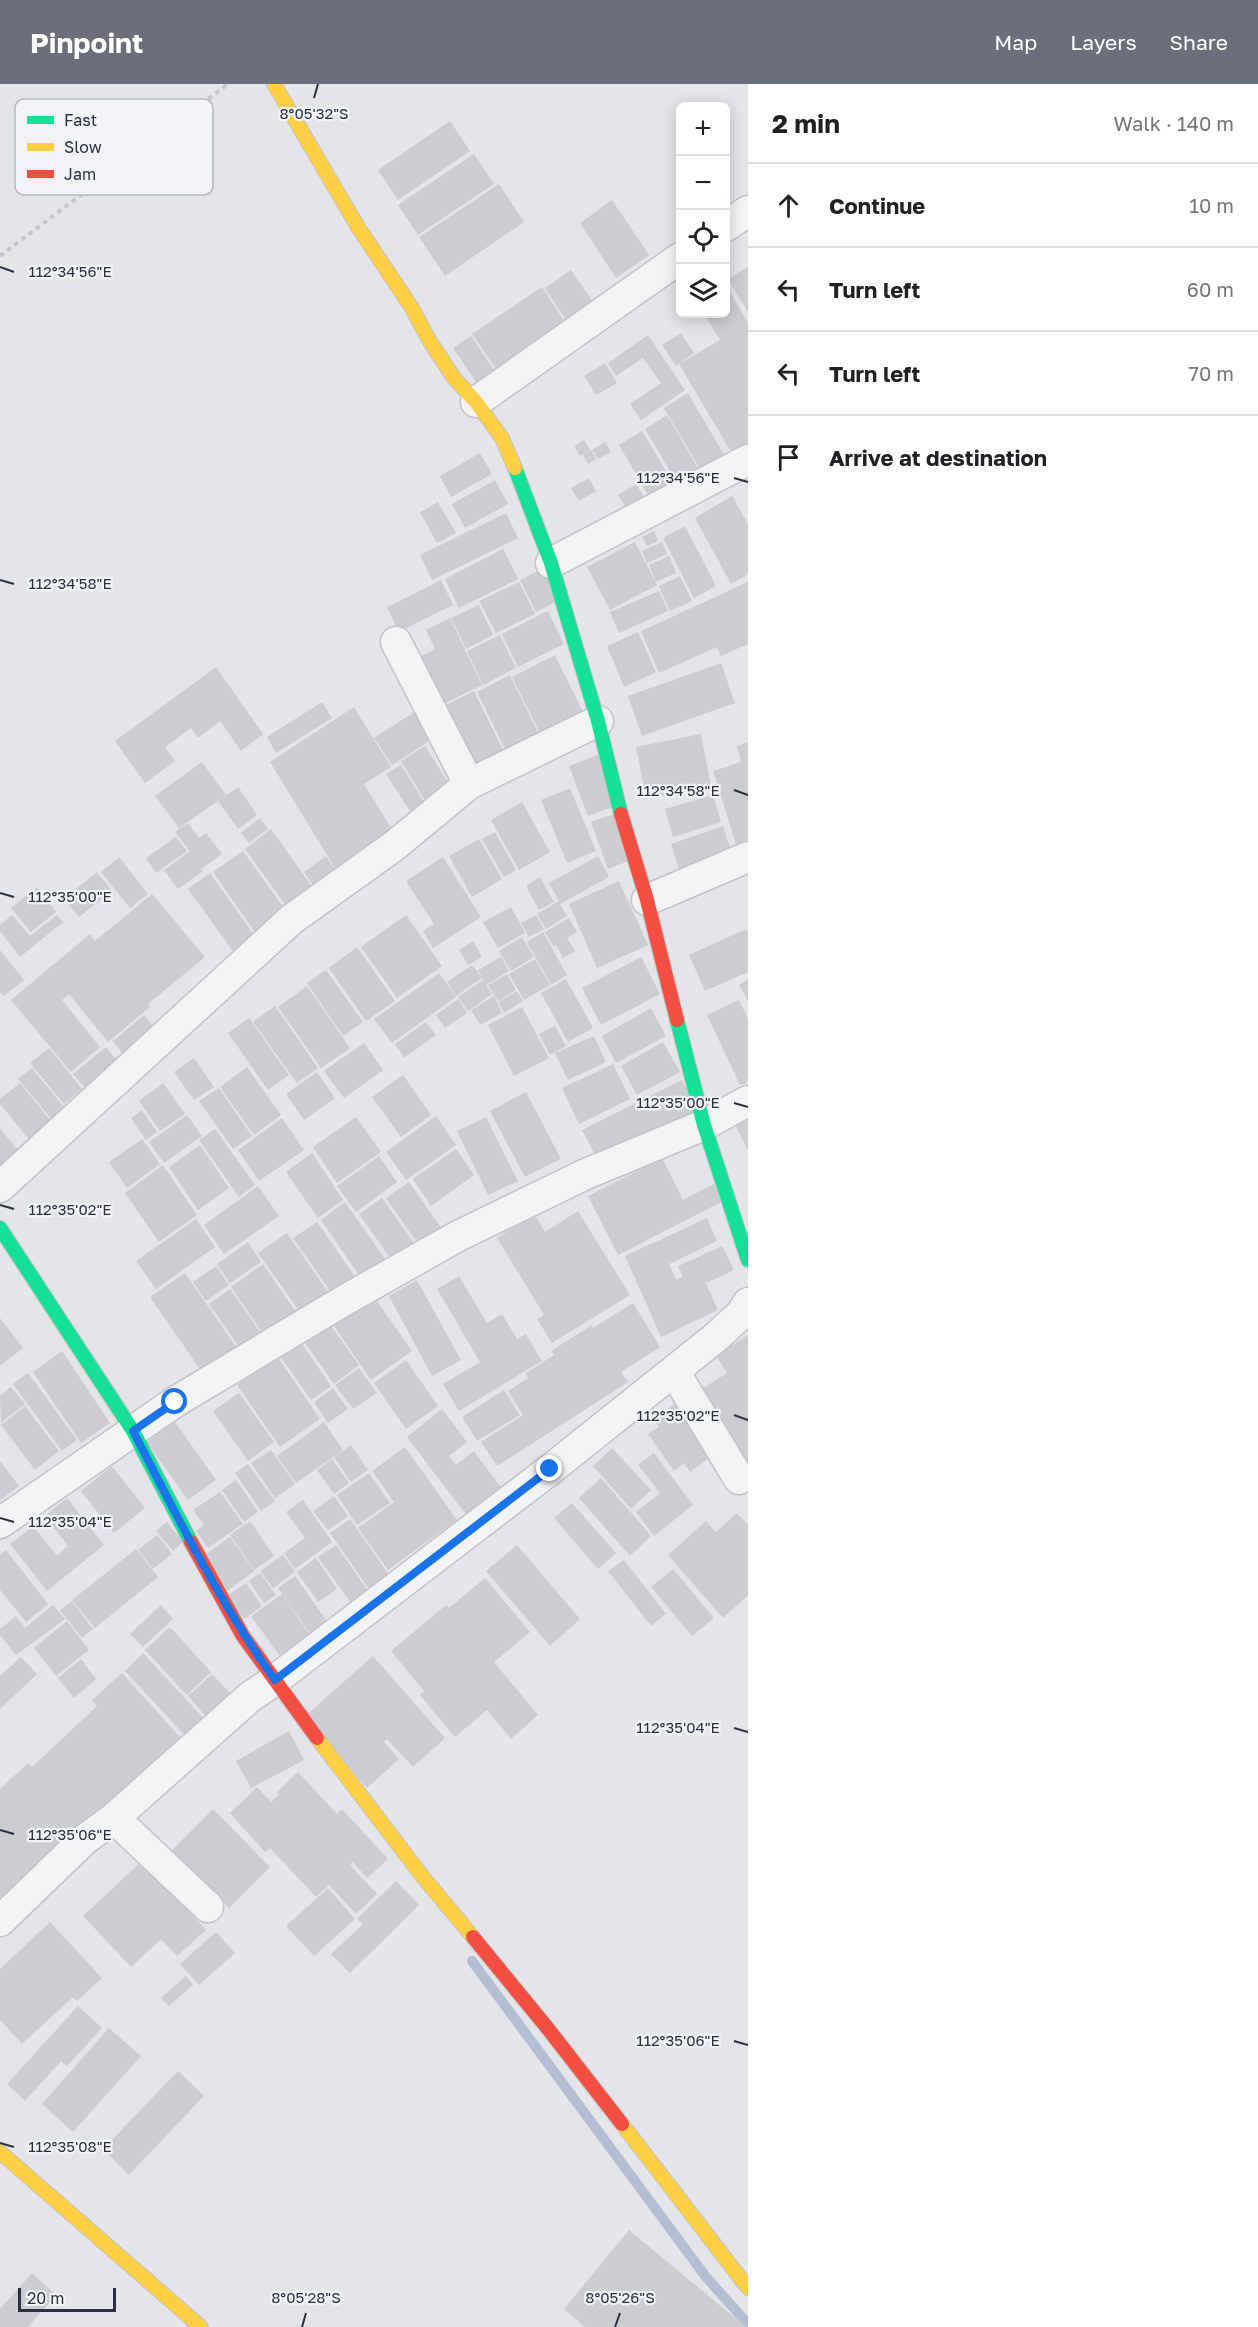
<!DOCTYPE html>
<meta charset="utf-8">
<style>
body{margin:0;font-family:"Golos Text",sans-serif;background:#f6f6f6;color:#202124}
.controls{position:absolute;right:18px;top:18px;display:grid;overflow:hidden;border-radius:9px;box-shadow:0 3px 15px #0003}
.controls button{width:54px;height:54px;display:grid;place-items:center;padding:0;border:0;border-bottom:2px solid #e0e0e0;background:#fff;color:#202124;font:30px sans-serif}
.scale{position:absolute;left:18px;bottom:15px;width:98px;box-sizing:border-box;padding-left:6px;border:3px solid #2a3041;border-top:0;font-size:16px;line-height:21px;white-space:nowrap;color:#2a3041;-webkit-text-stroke:4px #f1f3f7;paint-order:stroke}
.stop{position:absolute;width:18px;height:18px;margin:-14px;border:4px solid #1a73e8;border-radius:50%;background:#fff}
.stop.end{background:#1a73e8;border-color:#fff;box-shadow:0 2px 6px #0008}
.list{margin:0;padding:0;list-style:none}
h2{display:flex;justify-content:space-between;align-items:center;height:78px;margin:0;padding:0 24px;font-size:26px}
h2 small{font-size:20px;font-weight:400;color:#757577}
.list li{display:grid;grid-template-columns:39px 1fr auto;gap:18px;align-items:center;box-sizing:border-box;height:84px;padding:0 24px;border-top:2px solid #e0e0e0}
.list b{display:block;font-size:22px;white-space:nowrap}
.list em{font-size:20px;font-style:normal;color:#757577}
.icon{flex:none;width:33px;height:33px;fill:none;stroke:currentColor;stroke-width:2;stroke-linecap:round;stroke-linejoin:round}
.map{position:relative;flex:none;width:748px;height:2243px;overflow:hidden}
header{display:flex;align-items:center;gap:36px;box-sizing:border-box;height:84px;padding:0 30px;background:#6b6f7b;color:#fff}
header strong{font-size:28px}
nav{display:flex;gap:33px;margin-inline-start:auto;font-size:21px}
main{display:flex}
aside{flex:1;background:#fff}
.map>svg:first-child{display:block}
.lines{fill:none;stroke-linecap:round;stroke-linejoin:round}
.stream{stroke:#b3bed2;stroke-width:10}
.building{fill:#cccdd0}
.street-casing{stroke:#c2c3c6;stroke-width:33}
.fast-casing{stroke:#c2c3c6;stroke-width:16}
.slow-casing{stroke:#c2c3c6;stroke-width:16}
.jam-casing{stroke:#c2c3c6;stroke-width:16}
.path{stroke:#c5c6cb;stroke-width:4;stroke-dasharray:4.5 4.5;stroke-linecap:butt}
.street{stroke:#f2f3f5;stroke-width:30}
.fast{stroke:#16e098;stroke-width:14}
.slow{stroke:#ffcf43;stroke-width:14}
.jam{stroke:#f24e42;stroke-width:14}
.route{stroke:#1a73e8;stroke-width:8}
.ticks{fill:none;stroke:#2a3041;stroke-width:2}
.key{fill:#f1f3f7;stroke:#b5b8c0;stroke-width:1.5}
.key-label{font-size:16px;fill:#2a3041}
.ticks-label{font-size:15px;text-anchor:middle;fill:#2a3041;stroke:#f1f3f7;stroke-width:4.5;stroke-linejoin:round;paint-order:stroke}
</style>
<header>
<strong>Pinpoint</strong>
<nav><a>Map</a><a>Layers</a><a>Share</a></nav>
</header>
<main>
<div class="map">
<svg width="748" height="2243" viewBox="0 0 748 2243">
<rect width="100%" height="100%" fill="#e4e5e8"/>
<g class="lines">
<!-- stream -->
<path class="stream" d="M472,1877L706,2193L748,2240"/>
</g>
<!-- building -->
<path class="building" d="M450,37L470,67L398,116L378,86Z
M474,70L494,100L418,151L398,121Z
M499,100L524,138L445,192L419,153Z
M612,116L649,171L616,194L580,139Z
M748,183V228L728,195Z
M571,186L593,218L566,236L545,204Z
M726,201L748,239V364L734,373L679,280L720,256L704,230H726Z
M542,203L565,238L496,285L472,250Z
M681,249L694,269L676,282L662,261Z
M648,251L685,306L641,336L630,320L661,299L643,274L616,292L608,279Z
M471,252L494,286L476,298L453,264Z
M605,279L617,299L596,311L584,292Z
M688,309L727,376L703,390L664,324Z
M667,331L702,391L680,404L645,345Z
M642,347L676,404L652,418L619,361Z
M584,356L590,366L580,372L574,362Z
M605,358L611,368L598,375L592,366Z
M591,366L596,375L588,380L583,371Z
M480,369L492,390L451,413L440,392Z
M589,394L596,407L579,417L571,404Z
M495,396L508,420L465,444L452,420Z
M636,400L649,421L630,432L618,411Z
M732,412L748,440V490L731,500L695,434Z
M438,418L456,449L437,459L420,428Z
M506,429L518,454L432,496L420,471Z
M685,442L716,502L694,514L663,454Z
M654,447L658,457L647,462L642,453Z
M635,458L657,501L610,526L587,483Z
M662,458L667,470L647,479L642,467Z
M503,465L518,495L459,524L445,495Z
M669,472L676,489L656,498L649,481Z
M544,484L559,516L536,528L520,496Z
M680,492L692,517L670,527L659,502Z
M441,496L453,521L399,548L387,523Z
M519,498L535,530L496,549L479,517Z
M748,498V560L721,572L717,563L659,589L641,547Z
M659,507L668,527L619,549L610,528Z
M479,521L493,551L466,565L451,534Z
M548,527L564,560L518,583L502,550Z
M450,534L482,601L432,626L409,578L435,565L426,546Z
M638,548L656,588L624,603L607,562Z
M500,551L516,584L483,601L467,567Z
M555,571L583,628L540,649L512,593Z
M721,579L735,619L642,652L628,612Z
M216,583L263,650L241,667L220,637L198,654L191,644L165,663L175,677L145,699L115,657Z
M510,591L543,659L510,675L477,608Z
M474,607L507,674L467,694L434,627Z
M322,618L332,634L276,669L267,653Z
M425,621L442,649L392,681L374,654Z
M354,623L391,683L364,700L393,747L335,784L270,678Z
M701,650L711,702L646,715L636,663Z
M748,658V756L736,760L713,687L741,678L737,662Z
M425,662L449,700L424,715L401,677Z
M600,670L618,721L588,732L569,682Z
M202,678L226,711L179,744L155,712Z
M401,681L424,718L410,727L386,690Z
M238,703L257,731L238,745L218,717Z
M570,704L596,767L567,779L541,716Z
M713,711L721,738L673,753L665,725Z
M522,718L550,768L519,786L491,736Z
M617,729L634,775L608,785L591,738Z
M260,734L268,745L249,759L241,749Z
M188,739L199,754L206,749L222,770L201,785L203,787L178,805L164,786L190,767L175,748Z
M723,742L734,776L682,794L671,760Z
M271,745L318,811L292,830L245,765Z
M495,748L516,786L504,793L482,755Z
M176,753L187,767L156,789L146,774Z
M479,755L502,795L472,813L449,772Z
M243,767L286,827L256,850L213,788Z
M326,772L338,789L316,805L304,788Z
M598,772L609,793L560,820L567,832L546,845L537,830L559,817L549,799Z
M119,773L148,810L130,824L101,788Z
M443,773L481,833L433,864L423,847L434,840L406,797Z
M97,788L112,807L79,833L64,815Z
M210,789L259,858L237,873L188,805Z
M540,793L554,818L539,826L526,802Z
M619,797L648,861L597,884L569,820Z
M37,803L56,828L31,848L11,824Z
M152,810L205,873L148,920L150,923L108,958L69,910L62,916L100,963L71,988L11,916L90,850L95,857Z
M511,823L525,849L498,864L483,838Z
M12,831L30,852L57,831L63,838L20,873L0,847V841Z
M406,831L442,882L397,914L361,863Z
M536,831L544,845L529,853L521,839Z
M569,834L577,848L567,854L575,867L563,874L556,861L553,862L545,848Z
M746,845L748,849V888L705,907L689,871Z
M543,848L567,891L551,901L527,858Z
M522,853L534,873L511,887L499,867Z
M473,857L482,873L468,881L459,866Z
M357,863L395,917L366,937L329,884Z
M0,866L24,896L4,912L0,908Z
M501,873L509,887L486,901L478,886Z
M641,873L660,910L601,941L582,904Z
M535,875L550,901L524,916L509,890Z
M472,881L482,894L456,912L447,898Z
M326,886L363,938L343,952L307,899Z
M439,889L456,913L392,959L374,935Z
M507,890L516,906L498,917L488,901Z
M566,895L593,944L568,958L541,909Z
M748,895V917L739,901Z
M483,896L492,910L468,927L458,913Z
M307,902L350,964L321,984L278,923Z
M517,907L523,917L504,929L498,918Z
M494,912L502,929L480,941L471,926Z
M458,915L467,929L445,944L436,931Z
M739,916L748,935V998L740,1001L707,931Z
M275,922L318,984L297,999L253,938Z
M522,923L549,974L514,992L488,941Z
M651,924L666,952L616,979L602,952Z
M144,931L154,943L122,969L113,957Z
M249,934L289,991L268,1006L228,949Z
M426,938L436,951L404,974L395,960Z
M555,942L566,962L550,971L539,950Z
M594,952L606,978L568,996L555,969Z
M663,958L680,988L637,1011L621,982Z
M364,959L383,986L344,1014L324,987Z
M106,963L117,977L85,1004L73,990Z
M49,964L82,1005L64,1020L30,979Z
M194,974L214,1003L194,1016L174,988Z
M613,980L630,1015L579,1040L562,1004Z
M247,983L281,1031L254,1051L220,1003Z
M32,984L67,1027L54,1038L18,995Z
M317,988L335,1014L304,1036L286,1010Z
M403,991L431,1031L401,1053L372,1013Z
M682,996L697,1026L598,1076L582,1046Z
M20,999L54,1041L32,1059L0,1020V1015Z
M163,999L185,1030L160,1047L139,1017Z
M219,1004L252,1052L233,1065L199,1017Z
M526,1008L561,1075L525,1093L490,1027Z
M142,1026L157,1048L146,1056L131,1034Z
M187,1031L202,1052L164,1079L149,1058Z
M436,1032L456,1061L406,1096L386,1068Z
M356,1033L381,1068L337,1099L313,1063Z
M486,1033L518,1097L488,1111L457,1047Z
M282,1034L304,1066L259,1097L238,1066Z
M748,1034V1067L735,1041Z
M0,1044L26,1077L0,1099Z
M215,1045L255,1101L239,1113L199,1056Z
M142,1055L160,1080L127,1104L109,1078Z
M200,1061L229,1104L198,1126L169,1083Z
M456,1065L474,1091L431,1122L413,1095Z
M312,1069L343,1116L318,1134L286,1088Z
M379,1072L397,1098L356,1128L337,1102Z
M662,1074L683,1116L716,1099L725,1116L618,1171L588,1112Z
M163,1081L197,1131L159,1158L125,1109Z
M409,1098L444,1148L421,1164L386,1114Z
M258,1102L279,1132L224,1170L204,1141Z
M382,1114L416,1162L393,1178L359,1130Z
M345,1118L388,1179L363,1197L321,1136Z
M578,1127L630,1211L552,1259L537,1235L544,1231L497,1154L534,1130L545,1148Z
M707,1134L717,1157L669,1180L676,1196L683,1193L678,1182L722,1162L734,1186L706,1199L718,1226L661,1253L625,1172Z
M196,1135L215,1163L156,1205L136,1177Z
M317,1138L358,1197L335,1214L293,1154Z
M287,1149L330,1211L302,1231L258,1169Z
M248,1158L261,1178L230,1199L217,1180Z
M263,1180L298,1231L266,1254L231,1203Z
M216,1182L229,1201L206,1217L193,1198Z
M185,1189L239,1267L204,1291L150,1213Z
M459,1192L487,1239L502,1230L517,1255L526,1250L542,1277L459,1327L443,1300L480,1278L437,1205Z
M417,1196L461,1276L432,1292L389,1212Z
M230,1205L263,1252L241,1266L209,1220Z
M374,1213L412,1267L371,1296L334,1242Z
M633,1219L660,1263L621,1288L628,1298L497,1382L481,1358L523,1331L508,1307L528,1294L526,1289L554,1271L551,1267L592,1241L593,1244Z
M0,1234L23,1264L0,1282Z
M328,1238L359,1281L334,1300L303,1256Z
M748,1251V1388L697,1308L727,1289L716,1271Z
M300,1257L331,1302L311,1316L280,1272Z
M62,1267L110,1339L81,1359L33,1288Z
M277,1272L320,1335L280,1363L237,1301Z
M406,1276L438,1322L406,1345L374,1299Z
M359,1284L377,1309L353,1325L335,1301Z
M28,1289L77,1356L62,1367L13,1300Z
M11,1303L25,1320L1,1339L0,1312Z
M333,1304L348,1325L328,1339L314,1318Z
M504,1306L520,1331L477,1357L462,1333Z
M239,1309L274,1358L248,1377L213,1327Z
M680,1316L717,1368L690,1388L684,1379L674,1387L648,1350L659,1343L653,1335Z
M25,1322L59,1367L35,1386L1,1341Z
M442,1325L467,1358L449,1372L456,1381L474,1367L502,1405L473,1440L407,1353Z
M175,1338L216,1396L188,1416L147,1358Z
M324,1338L343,1366L296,1399L277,1372Z
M351,1361L368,1386L351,1398L334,1373Z
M405,1363L457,1436L388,1486L358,1444L394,1418L372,1387Z
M612,1364L651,1406L631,1425L593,1382Z
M271,1366L295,1400L275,1414L251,1379Z
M654,1369L693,1421L654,1452L636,1428L660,1409L638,1381Z
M332,1375L349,1399L334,1410L317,1386Z
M0,1377L19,1402L0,1416Z
M248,1380L275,1417L261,1427L235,1389Z
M112,1382L145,1424L114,1449L81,1407Z
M369,1389L390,1419L357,1441L337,1411Z
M601,1394L651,1452L630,1472L579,1414Z
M236,1396L258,1428L244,1438L222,1406Z
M220,1408L243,1440L208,1464L196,1447L204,1441L193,1426Z
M334,1412L348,1432L328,1446L313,1427Z
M67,1414L104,1461L47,1507L10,1460L33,1442L57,1472L68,1462L45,1432Z
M303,1416L332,1458L295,1485L284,1469L305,1454L286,1428Z
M572,1419L616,1469L598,1485L554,1434Z
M737,1429L748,1441V1511L723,1534L668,1471L706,1437L716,1448Z
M350,1435L389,1491L369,1505L330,1449Z
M250,1437L274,1472L254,1486L230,1451Z
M167,1438L183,1458L173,1467L156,1447Z
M157,1451L172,1470L153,1485L138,1466Z
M230,1453L254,1487L227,1507L203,1472Z
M336,1461L368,1507L351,1519L318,1473Z
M517,1461L580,1535L550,1562L486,1487Z
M136,1465L158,1493L95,1544L72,1516Z
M6,1466L48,1520L26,1538L0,1506V1471Z
M283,1471L295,1488L273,1504L260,1487Z
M316,1474L337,1505L318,1518L297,1488Z
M624,1476L666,1530L651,1542L608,1487Z
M673,1485L714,1534L692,1552L651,1503Z
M260,1489L276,1511L264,1519L249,1497Z
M295,1492L329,1540L312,1552L278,1504Z
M485,1494L530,1548L494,1578L538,1631L511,1655L487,1626L455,1653L420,1611L424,1607L391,1567L446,1521L449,1524Z
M246,1499L262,1522L244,1535L227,1512Z
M282,1510L312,1554L282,1575L251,1532Z
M72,1517L93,1545L82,1554L60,1526Z
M53,1521L65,1535L16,1571L0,1551V1545L16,1532L25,1544Z
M161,1521L173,1535L143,1563L130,1550Z
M67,1537L89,1566L56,1592L34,1564Z
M170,1543L211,1588L187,1611L145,1566Z
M143,1569L207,1638L189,1656L125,1587Z
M373,1572L445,1654L413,1683L387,1655L384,1658L399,1675L367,1704L304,1633Z
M21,1573L37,1590L0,1625V1592Z
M81,1575L96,1595L74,1614L58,1594Z
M122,1589L186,1660L0,1820V1705L28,1679L32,1683L97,1622L92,1616Z
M212,1590L234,1613L209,1636L188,1612Z
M289,1647L304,1676L251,1704L236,1677Z
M298,1688L337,1730L342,1725L388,1775L367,1794L353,1778L350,1781L377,1810L356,1830L329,1801L316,1813L270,1764L265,1768L230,1729L257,1703L271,1718L279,1710L277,1708Z
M213,1725L270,1783L229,1824L172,1766Z
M142,1777L206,1846L177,1872L161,1855L131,1883L83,1832Z
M396,1797L419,1821L350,1889L331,1870L363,1840L357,1835Z
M328,1804L355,1835L314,1872L286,1842Z
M50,1838L102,1894L77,1917L73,1913L22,1960L0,1936V1885Z
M216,1848L235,1869L199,1901L180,1880Z
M186,1892L193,1901L169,1922L161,1914Z
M78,1922L102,1944L67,1982L61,1977L25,2017L7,2000Z
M109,1944L141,1972L73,2048L42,2020Z
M178,1987L204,2012L129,2091L103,2065Z
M629,2146L746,2243H585L564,2225Z
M32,2189L56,2211L28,2243H0V2225Z"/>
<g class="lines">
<!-- street casing -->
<g class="street-casing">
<path id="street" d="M726,142L748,127
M476,318L680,174
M551,479L748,376
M396,558L469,700
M647,816L748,773
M0,1103L292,835L394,762L469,700L598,637
M674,1287L739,1395
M0,1439L175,1318L345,1216L458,1152L586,1090L704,1041L748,1017
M114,1734L208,1823
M0,1837L84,1756L114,1734L250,1613L275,1596L551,1385L715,1254L741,1230L748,1219"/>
</g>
<!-- fast casing -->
<g class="fast-casing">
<path id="fast" d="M515,384L551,479L598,637L621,730
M677,936L704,1041L748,1176
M0,1144L133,1347L191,1458"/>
</g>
<!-- slow casing -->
<g class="slow-casing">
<path id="slow" d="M274,0L358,143L412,224L429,256L454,294L476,318L502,354L515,384
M317,1654L423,1793L473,1853
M622,2040L748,2204
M0,2068L201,2243"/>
</g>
<!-- jam casing -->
<g class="jam-casing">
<path id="jam" d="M621,730L647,816L677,936
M191,1458L243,1552L317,1654
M473,1853L549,1946L622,2040"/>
</g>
<!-- path -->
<path class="path" d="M0,172L228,0"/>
<!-- street -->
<use href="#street" class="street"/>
<!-- fast -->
<use href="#fast" class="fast"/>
<!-- slow -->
<use href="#slow" class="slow"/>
<!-- jam -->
<use href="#jam" class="jam"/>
</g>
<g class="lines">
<!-- route -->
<path class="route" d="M175,1318L133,1347C177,1432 219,1518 275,1596L550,1385"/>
</g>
<!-- ticks -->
<path class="ticks" d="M314,14L318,0M0,183L14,188M734,394L748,398M0,496L14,500M734,706L748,711M0,809L14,813M734,1019L748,1023M0,1121L14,1125M734,1331L748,1336M0,1434L14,1438M734,1644L748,1648M0,1746L14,1750M734,1957L748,1961M0,2059L14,2063M302,2243L306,2229M615,2243L620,2229"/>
<!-- legend -->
<rect x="15" y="15" width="198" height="96" rx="9" class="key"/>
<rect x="27" y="32" width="27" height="8" fill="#16e098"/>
<rect x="27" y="59" width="27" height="8" fill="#ffcf43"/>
<rect x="27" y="86" width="27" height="8" fill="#f24e42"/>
<g class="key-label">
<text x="64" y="42">Fast</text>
<text x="64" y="69">Slow</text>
<text x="64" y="96">Jam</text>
</g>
<g class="ticks-label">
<text x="314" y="35">8°05'32"S</text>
<text x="70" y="193">112°34'56"E</text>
<text x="678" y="399">112°34'56"E</text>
<text x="70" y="505">112°34'58"E</text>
<text x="678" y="712">112°34'58"E</text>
<text x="70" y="818">112°35'00"E</text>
<text x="678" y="1024">112°35'00"E</text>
<text x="70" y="1131">112°35'02"E</text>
<text x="678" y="1337">112°35'02"E</text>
<text x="70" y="1443">112°35'04"E</text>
<text x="678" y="1649">112°35'04"E</text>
<text x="70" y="1756">112°35'06"E</text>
<text x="678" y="1962">112°35'06"E</text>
<text x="70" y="2068">112°35'08"E</text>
<text x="306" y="2219">8°05'28"S</text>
<text x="620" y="2219">8°05'26"S</text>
</g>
</svg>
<div class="controls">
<button>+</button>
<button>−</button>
<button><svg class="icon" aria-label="locate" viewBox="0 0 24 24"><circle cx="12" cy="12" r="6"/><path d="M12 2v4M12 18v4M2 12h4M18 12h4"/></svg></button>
<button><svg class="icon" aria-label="layers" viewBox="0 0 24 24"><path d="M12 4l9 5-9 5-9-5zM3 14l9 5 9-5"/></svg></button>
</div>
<div class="scale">20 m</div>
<div class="stop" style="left:175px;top:1318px"></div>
<div class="stop end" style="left:550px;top:1385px"></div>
</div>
<aside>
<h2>2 min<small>Walk · 140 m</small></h2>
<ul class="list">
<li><svg class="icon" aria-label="ahead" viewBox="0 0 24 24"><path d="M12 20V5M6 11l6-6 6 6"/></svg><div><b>Continue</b></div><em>10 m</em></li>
<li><svg class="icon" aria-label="left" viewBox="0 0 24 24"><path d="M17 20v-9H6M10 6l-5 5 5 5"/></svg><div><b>Turn left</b></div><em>60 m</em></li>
<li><svg class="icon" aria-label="left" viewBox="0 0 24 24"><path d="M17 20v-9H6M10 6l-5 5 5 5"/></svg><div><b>Turn left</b></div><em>70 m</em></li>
<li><svg class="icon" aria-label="arrive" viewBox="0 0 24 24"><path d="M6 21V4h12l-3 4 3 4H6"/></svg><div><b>Arrive at destination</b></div></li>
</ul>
</aside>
</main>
